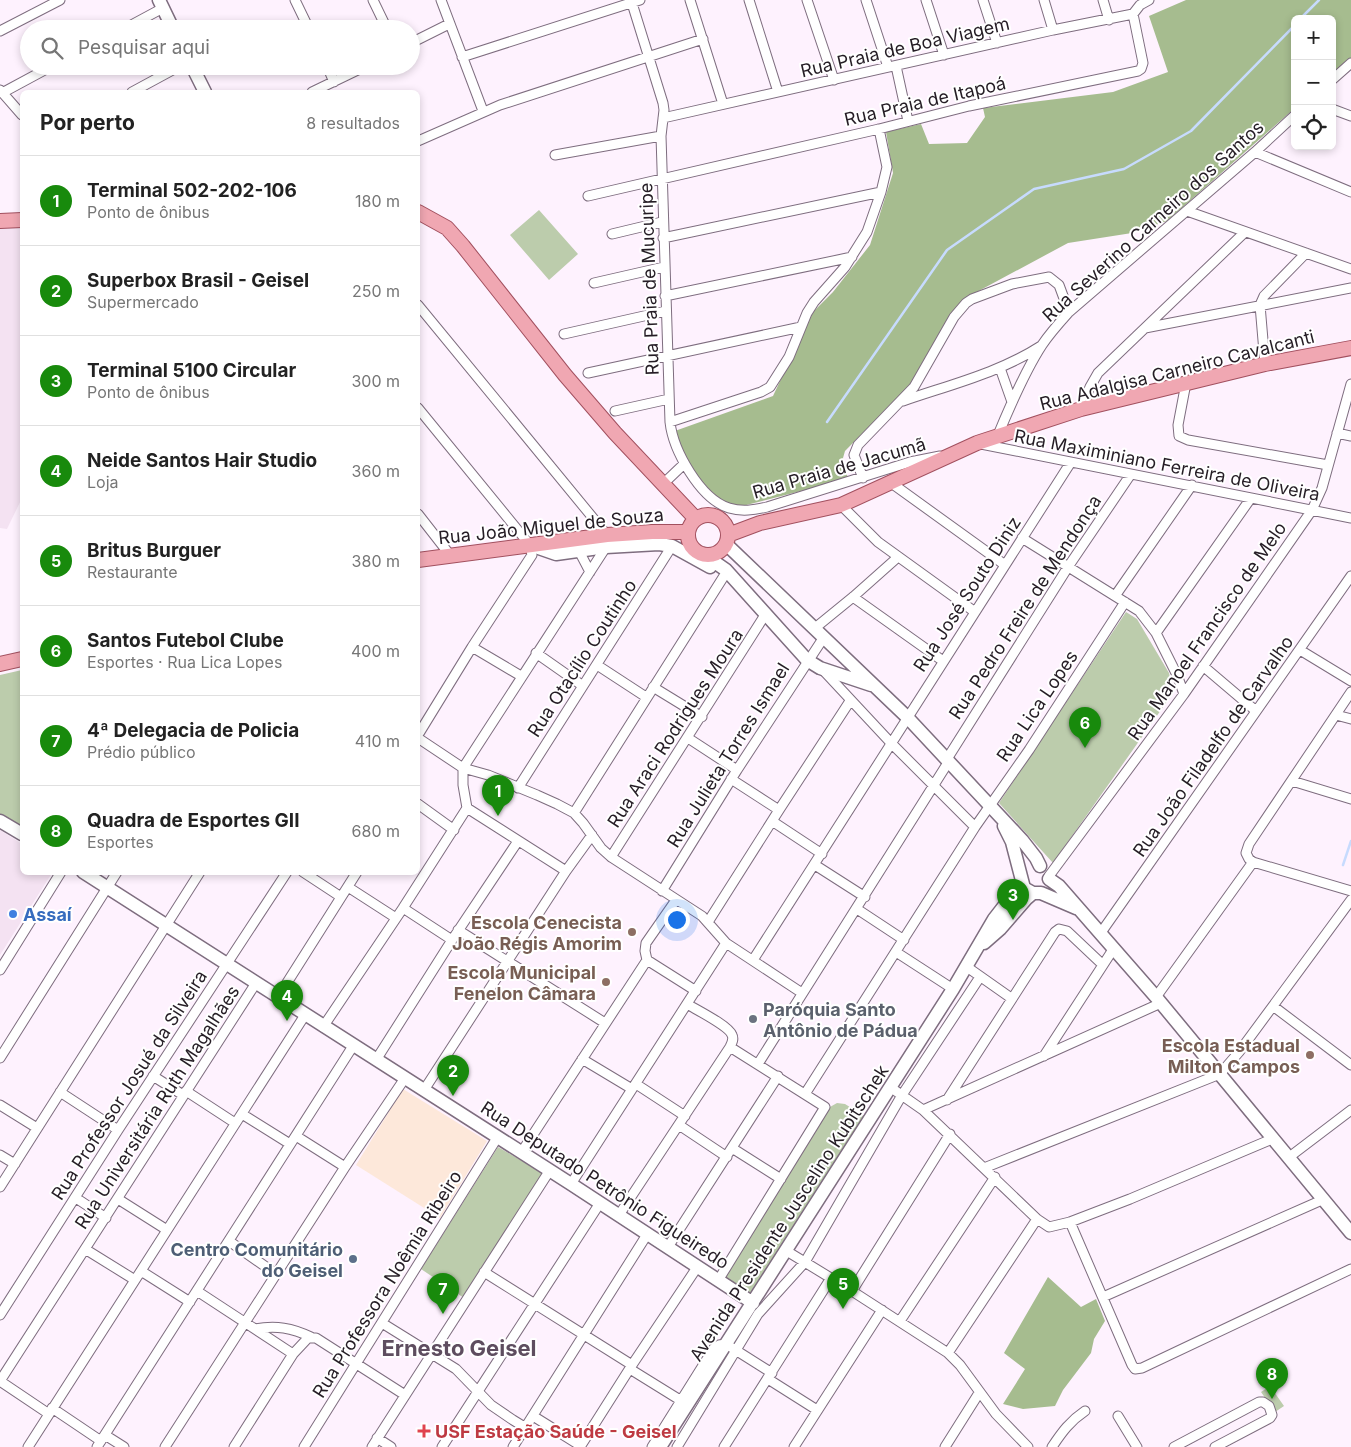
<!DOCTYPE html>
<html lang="pt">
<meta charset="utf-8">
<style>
body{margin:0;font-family:Inter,sans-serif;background:#f6f6f6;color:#222}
.controls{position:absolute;right:15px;top:15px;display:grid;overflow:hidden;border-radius:8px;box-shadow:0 2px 8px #0003}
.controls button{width:45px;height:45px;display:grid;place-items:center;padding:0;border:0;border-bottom:1px solid #e0e0e0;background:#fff;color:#222;font:25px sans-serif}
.you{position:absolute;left:676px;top:919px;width:18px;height:18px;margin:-12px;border:4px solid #fff;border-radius:50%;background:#1a73e8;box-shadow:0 0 0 8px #1a73e833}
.badge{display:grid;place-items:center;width:32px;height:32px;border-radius:50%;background:#188a0c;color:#fff;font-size:16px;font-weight:700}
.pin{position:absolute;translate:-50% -41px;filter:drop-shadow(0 1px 2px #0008)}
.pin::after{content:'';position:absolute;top:26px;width:18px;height:15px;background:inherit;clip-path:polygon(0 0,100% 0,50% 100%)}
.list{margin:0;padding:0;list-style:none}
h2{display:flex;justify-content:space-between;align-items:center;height:65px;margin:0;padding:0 20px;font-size:21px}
h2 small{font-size:16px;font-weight:400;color:#767676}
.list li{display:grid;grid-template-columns:32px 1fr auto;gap:15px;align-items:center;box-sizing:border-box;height:90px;padding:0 20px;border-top:1px solid #e0e0e0}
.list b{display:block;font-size:19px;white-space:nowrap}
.list p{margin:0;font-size:16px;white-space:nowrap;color:#767676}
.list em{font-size:16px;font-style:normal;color:#767676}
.icon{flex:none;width:28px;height:28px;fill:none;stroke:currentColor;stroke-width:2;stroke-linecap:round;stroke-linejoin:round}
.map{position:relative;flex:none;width:1351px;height:1447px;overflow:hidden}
.search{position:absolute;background:#fff;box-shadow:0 2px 8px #0003;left:20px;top:20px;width:400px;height:55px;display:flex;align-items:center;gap:12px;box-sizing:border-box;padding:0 18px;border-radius:28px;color:#767676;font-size:19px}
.panel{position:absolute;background:#fff;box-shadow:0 2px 8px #0003;left:20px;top:90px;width:400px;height:785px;border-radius:8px}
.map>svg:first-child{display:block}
.commercial{fill:#f4e2f2}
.education{fill:#fde8da}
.green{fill:#bcccac}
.forest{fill:#a6bc8f}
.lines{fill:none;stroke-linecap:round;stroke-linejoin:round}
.stream{stroke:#c7dbfe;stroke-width:2.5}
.street-casing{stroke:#7e6d7f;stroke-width:11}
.secondary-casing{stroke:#7e6d7f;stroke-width:15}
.primary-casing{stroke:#a2505f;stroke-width:16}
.street{stroke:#fff;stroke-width:9}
.secondary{stroke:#fff;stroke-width:12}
.primary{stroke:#f0a7b2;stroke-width:14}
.shop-dot{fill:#3f7fe0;stroke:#fff;stroke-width:2}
.education-dot{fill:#8d6e63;stroke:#fff;stroke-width:2}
.worship-dot{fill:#6b7280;stroke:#fff;stroke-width:2}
.service-dot{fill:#5c6f8a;stroke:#fff;stroke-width:2}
.health-dot{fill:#e0444e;stroke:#fff;stroke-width:2}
.labels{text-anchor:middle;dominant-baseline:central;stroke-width:4;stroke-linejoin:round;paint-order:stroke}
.street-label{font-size:18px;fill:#251d25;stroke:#fff}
.shop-label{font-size:18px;font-weight:bold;fill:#366cbe;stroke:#fff;text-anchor:start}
.education-label{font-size:18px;font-weight:bold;fill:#785e54;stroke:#fff;text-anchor:end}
.worship-label{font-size:18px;font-weight:bold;fill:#5b616d;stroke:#fff;text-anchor:start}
.service-label{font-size:18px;font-weight:bold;fill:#4e5e75;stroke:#fff;text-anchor:end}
.health-label{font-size:18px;font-weight:bold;fill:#be3a42;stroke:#fff;text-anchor:start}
.district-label{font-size:22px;font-weight:bold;fill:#5e4d5f;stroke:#fff}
</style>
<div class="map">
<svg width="1351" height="1447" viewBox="0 0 1351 1447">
<rect width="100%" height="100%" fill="#fef2fe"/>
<!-- commercial -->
<path class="commercial" d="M22,226V498L7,529L0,528V227Z
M0,830L22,844V872L52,873L0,955Z"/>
<!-- education -->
<path class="education" d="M403,1089L487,1141L440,1218L356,1165Z"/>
<!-- green -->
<path class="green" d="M539,210L578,254L549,280L510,235Z
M1126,612L1137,619L1169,673L1173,693L1053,863L999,803Z
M22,670V831L0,816V675Z
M837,1103L845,1104L866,1117L751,1296L723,1279L830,1107Z
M498,1147L544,1174L464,1298L421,1269Z
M1270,1386L1284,1406L1275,1412L1261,1392Z"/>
<!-- forest -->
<path class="forest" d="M1186,0H1351V58L1332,74V19H1295V108L1167,221L1132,233L1068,243L973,294L911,384L845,451L843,458L848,479L727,510L702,490L672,432L773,396L812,313L833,292L870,245L893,173L886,132L921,124L929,144L967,143L985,117L983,108L1113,92L1168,72L1149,16Z
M1048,1277L1081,1307L1096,1299L1105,1321L1094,1339L1091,1353L1063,1390L1055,1406L1023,1409L1003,1404L1025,1369L1004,1353Z"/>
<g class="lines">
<!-- stream -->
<path class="stream" d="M1300,19L1319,0
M827,422L947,250L1034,189L1124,169L1191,131L1295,25
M1343,865L1351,841"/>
<!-- street casing -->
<g class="street-casing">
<path id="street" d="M295,0L309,29
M373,0L387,29
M441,0L483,111
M631,0L663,103L664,110L661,136L670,422C673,450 700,499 729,508C742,512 754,510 767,507L910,462L940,456
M690,0L723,104
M749,0L778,92
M807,0L834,80
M866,0L888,67
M926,0L944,55
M983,0L997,43
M1044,0L1053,30
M1103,0L1109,20
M124,29L163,8
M0,31L60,0
M411,43L449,24
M462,57L640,0
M327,66L334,82
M896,66L908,121
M1332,80L1351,63
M0,90L22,115
M132,92L180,66
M312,92L366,66
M2,93L52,66
M1332,109L1351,116
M663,118L1053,30L1133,14L1140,5L1149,0
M418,141L500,105L703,39
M1255,152L1351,192
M555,155L661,136
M588,196L879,129L969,106L1138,71L1141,69L1143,63L1133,14
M1187,211L1351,269
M612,234L662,222
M663,238L881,192
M594,283L664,267
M665,296L852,257
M418,305L607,535
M1145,328L1351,288
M564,334L666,311
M1265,364L1260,305L1264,296L1306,253
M1000,368L1012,402
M588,373L801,327
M1186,383L1178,425L1179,436L1188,440L1328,465
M903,401C949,385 999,373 1041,346
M418,408L530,545L532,555L472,647L418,735
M1081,409L1090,387L1098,373L1245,232
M615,411L669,399
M670,422L761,392L770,387L789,357L807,313L814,302L845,267L867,232L881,192L887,167L879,129
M1337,433L1351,436
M998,435C1010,406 1025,371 1042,345C1050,333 1060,322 1069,312L1255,152L1295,115
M981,444L1351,518
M863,478L854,455L858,445L914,387L954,317L966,303L972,299L1012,284L1049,277L1059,285L1069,312
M890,482L1005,565
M663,484L684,464
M841,505L878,542L975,612
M418,514L450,555
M1022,538L1139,611L1156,633L1177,675L1184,694
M579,551L590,572
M1115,596L1192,485
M853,597L943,661
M815,628L853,597L898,557
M1156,633L1251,498
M472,647L521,676
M1300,650L1351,681
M536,653L583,686
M597,665L646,697
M1203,666L1256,711
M822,669L891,743L975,827
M653,687L702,717
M1351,692L1249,844L1246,853L1249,859L1253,862L1351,891
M1336,715L1351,719
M418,738L463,768L488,775L537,795L557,804L574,813L583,823L601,848L611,857L702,916L726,943L802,993
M688,738L737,770
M947,759L1068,567L1131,474
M731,779L779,810
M1292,781L1351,799
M518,788L672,546
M418,804L454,830
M467,808L566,871
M574,813L724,576
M772,821L822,854
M611,857L765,615
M815,865L865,897
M303,872L341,897
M1049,876L1184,694L1312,510L1322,488L1351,384
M348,887L396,918
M662,891L737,770L824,637
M676,900L646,943L645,951L647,960L696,991
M403,908L452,940
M857,909L904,940
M708,922L779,810L850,701
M458,930L605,1023
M1100,934L1351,576
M896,952L953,989
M753,960L1071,462
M967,967L1011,998
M0,970L61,872
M278,997L357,872
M1156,997L1253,862
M1273,1006L1351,1065
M323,1027L403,908L467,808L463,785V768L606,547
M1044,1056L1114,948
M0,1058L117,872
M582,1059L632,1089
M376,1060L452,940L518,841
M758,1064L949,761
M153,1076L183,1095
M636,1084L685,1116
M890,1087L923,1110L1037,1219L1049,1227L1070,1222L1130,1199L1272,1139
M424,1090L566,871L592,835
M186,1091L235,1123
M60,1092L118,1130
M805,1094L975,827L1029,750L1125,602
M947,1100L1055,932L1059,929L1067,931L1103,965
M0,1105L37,1128
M923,1110L1161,1003
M242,1114L290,1144
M679,1125L727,1157
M296,1136L345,1167
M732,1148L781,1179
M521,1153L647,960
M0,1155L15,1164
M1288,1158L1351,1110
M984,1168L1220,1074L1239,1052L1351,900
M571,1184L726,943
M0,1187L200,872
M76,1198L106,1218
M118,1199L167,1230
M619,1215L730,1047C732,1043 734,1039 732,1035C729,1026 697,1010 687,1004
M1070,1222L1132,1365L1135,1369L1142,1368L1351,1269
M229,1241L276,1274
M668,1247L778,1076
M85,1249L135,1280
M785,1250L852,1291L948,1353L960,1365L996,1414L1028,1447
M141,1271L190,1302
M484,1272L632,1365
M719,1279L825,1107L730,1047
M197,1291L293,1354
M852,1291L950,1134
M1103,1297L1322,1200
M0,1315L118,1130L287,872
M900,1321L995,1177
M382,1323L456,1369L491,1405L513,1420L526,1428
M255,1329C276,1325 292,1328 311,1337
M948,1353L1037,1219
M630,1369L680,1400
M768,1379L817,1410
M0,1381L256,983
M0,1381L49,1414
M52,1408L101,1441
M533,1416L581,1446
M1118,1416L1137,1447
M105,1435L124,1447
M377,1438L391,1447
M28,1447L305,1015
M97,1447L353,1046
M165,1447L345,1167L405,1078
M234,1447L293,1354L308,1338H316L405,1395
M304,1447L497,1138
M372,1447L550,1170
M442,1447L600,1203
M513,1447L648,1233
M580,1447L632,1365L698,1266
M652,1447L714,1348L719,1345L726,1344L772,1373
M677,1447L758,1314L805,1262L902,1095L980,977
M724,1447L831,1278
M794,1447L882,1310
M945,1447L979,1393
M1052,1447C1062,1432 1070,1421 1085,1411
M1174,1447L1259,1402H1263L1269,1406L1272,1415L1270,1418L1215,1447"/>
</g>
<!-- secondary casing -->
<g class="secondary-casing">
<path id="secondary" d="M159,0L173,29
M192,66L205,92
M726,544L907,717L1022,840L1036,858L1040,866
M530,545L556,554L606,547L659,544L672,546L710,567
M703,554L726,570L807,660L820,668L871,685
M0,821L22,834
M1004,826L1012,842L1024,888L1033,893H1041L1076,908
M83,872L571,1184L753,1303
M1049,879L1059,886L1156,997L1351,1233
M984,943L1000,929L1026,899L1033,893
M660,1447L953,989L994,919L1022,883"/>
</g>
<!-- primary casing -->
<g class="primary-casing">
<path id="primary" d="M418,212L447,228L463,246L565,375L615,433L696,519
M0,221L22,220
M688 535a20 20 0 1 1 40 0a20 20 0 1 1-40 0Z
M728,535L760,523L841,505L977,443L1081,409L1265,364L1351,348
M418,560L607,535L652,532H688
M0,664L22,659"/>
</g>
<!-- street -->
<use href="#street" class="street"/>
<!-- secondary -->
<use href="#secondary" class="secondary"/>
<!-- primary -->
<use href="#primary" class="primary"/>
</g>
<!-- markers -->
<circle class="shop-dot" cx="13" cy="914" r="5"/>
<g class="education-dot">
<circle cx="632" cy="932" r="5"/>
<circle cx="606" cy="982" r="5"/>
<circle cx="1310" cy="1055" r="5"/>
</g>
<circle class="worship-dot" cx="753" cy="1019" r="5"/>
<circle class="service-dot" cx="353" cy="1259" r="5"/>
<path class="health-dot" d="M421.5 1423.5h5v5h5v5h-5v5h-5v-5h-5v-5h5z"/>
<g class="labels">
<!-- street labels -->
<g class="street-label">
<text transform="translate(905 47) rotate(-13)">Rua Praia de Boa Viagem</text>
<text transform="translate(925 101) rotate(-13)">Rua Praia de Itapoá</text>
<text transform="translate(1153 221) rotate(-42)">Rua Severino Carneiro dos Santos</text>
<text transform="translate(649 279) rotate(-92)">Rua Praia de Mucuripe</text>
<text transform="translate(1177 370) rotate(-14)">Rua Adalgisa Carneiro Cavalcanti</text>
<text transform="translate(1167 465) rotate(11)">Rua Maximiniano Ferreira de Oliveira</text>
<text transform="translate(839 468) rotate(-16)">Rua Praia de Jacumã</text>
<text transform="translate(551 526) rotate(-6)">Rua João Miguel de Souza</text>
<text transform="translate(967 594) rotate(-57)">Rua José Souto Diniz</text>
<text transform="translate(1025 607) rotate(-57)">Rua Pedro Freire de Mendonça</text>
<text transform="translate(1207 631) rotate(-55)">Rua Manoel Francisco de Melo</text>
<text transform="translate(582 658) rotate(-57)">Rua Otacílio Coutinho</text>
<text transform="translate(1037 706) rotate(-56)">Rua Lica Lopes</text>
<text transform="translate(675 728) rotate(-57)">Rua Araci Rodrigues Moura</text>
<text transform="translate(1213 746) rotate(-55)">Rua João Filadelfo de Carvalho</text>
<text transform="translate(728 755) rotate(-58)">Rua Julieta Torres Ismael</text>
<text transform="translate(129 1085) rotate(-57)">Rua Professor Josué da Silveira</text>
<text transform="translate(157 1107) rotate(-57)">Rua Universitária Ruth Magalhães</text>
<text transform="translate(605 1185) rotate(33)">Rua Deputado Petrônio Figueiredo</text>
<text transform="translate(789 1213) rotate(-57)">Avenida Presidente Juscelino Kubitschek</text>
<text transform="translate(387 1284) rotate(-58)">Rua Professora Noêmia Ribeiro</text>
</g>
<!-- shop labels -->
<g class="shop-label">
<text x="23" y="914">Assaí</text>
</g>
<!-- education labels -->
<g class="education-label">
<text x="622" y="922">Escola Cenecista<tspan x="622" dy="21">João Régis Amorim</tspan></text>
<text x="596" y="972">Escola Municipal<tspan x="596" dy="21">Fenelon Câmara</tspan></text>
<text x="1300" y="1045">Escola Estadual<tspan x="1300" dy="21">Milton Campos</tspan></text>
</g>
<!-- worship labels -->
<g class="worship-label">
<text x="763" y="1009">Paróquia Santo<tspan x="763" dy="21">Antônio de Pádua</tspan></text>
</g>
<!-- service labels -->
<g class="service-label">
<text x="343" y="1249">Centro Comunitário<tspan x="343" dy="21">do Geisel</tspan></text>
</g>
<!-- health labels -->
<g class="health-label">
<text x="435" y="1431">USF Estação Saúde - Geisel</text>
</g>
<!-- district labels -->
<g class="district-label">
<text x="459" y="1348">Ernesto Geisel</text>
</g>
</g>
</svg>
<div class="controls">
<button>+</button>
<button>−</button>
<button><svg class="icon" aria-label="locate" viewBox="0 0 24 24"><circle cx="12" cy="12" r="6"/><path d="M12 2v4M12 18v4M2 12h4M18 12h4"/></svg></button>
</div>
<div class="you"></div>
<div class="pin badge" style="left:498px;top:816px">1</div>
<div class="pin badge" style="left:453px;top:1096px">2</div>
<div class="pin badge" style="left:1013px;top:920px">3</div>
<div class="pin badge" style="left:287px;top:1021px">4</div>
<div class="pin badge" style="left:843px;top:1309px">5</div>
<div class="pin badge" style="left:1085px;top:748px">6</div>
<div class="pin badge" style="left:443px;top:1314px">7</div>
<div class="pin badge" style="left:1272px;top:1399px">8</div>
<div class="search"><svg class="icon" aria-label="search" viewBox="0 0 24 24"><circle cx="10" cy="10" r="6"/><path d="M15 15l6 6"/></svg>Pesquisar aqui</div>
<section class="panel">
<h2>Por perto<small>8 resultados</small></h2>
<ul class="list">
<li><span class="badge">1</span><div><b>Terminal 502-202-106</b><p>Ponto de ônibus</p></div><em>180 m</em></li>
<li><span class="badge">2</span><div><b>Superbox Brasil - Geisel</b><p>Supermercado</p></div><em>250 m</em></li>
<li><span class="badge">3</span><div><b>Terminal 5100 Circular</b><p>Ponto de ônibus</p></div><em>300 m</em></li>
<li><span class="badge">4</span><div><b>Neide Santos Hair Studio</b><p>Loja</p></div><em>360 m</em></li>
<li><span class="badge">5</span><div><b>Britus Burguer</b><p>Restaurante</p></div><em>380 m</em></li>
<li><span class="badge">6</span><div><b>Santos Futebol Clube</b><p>Esportes · Rua Lica Lopes</p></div><em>400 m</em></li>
<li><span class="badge">7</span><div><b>4ª Delegacia de Policia</b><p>Prédio público</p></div><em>410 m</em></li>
<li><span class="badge">8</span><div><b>Quadra de Esportes GII</b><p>Esportes</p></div><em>680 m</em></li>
</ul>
</section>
</div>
